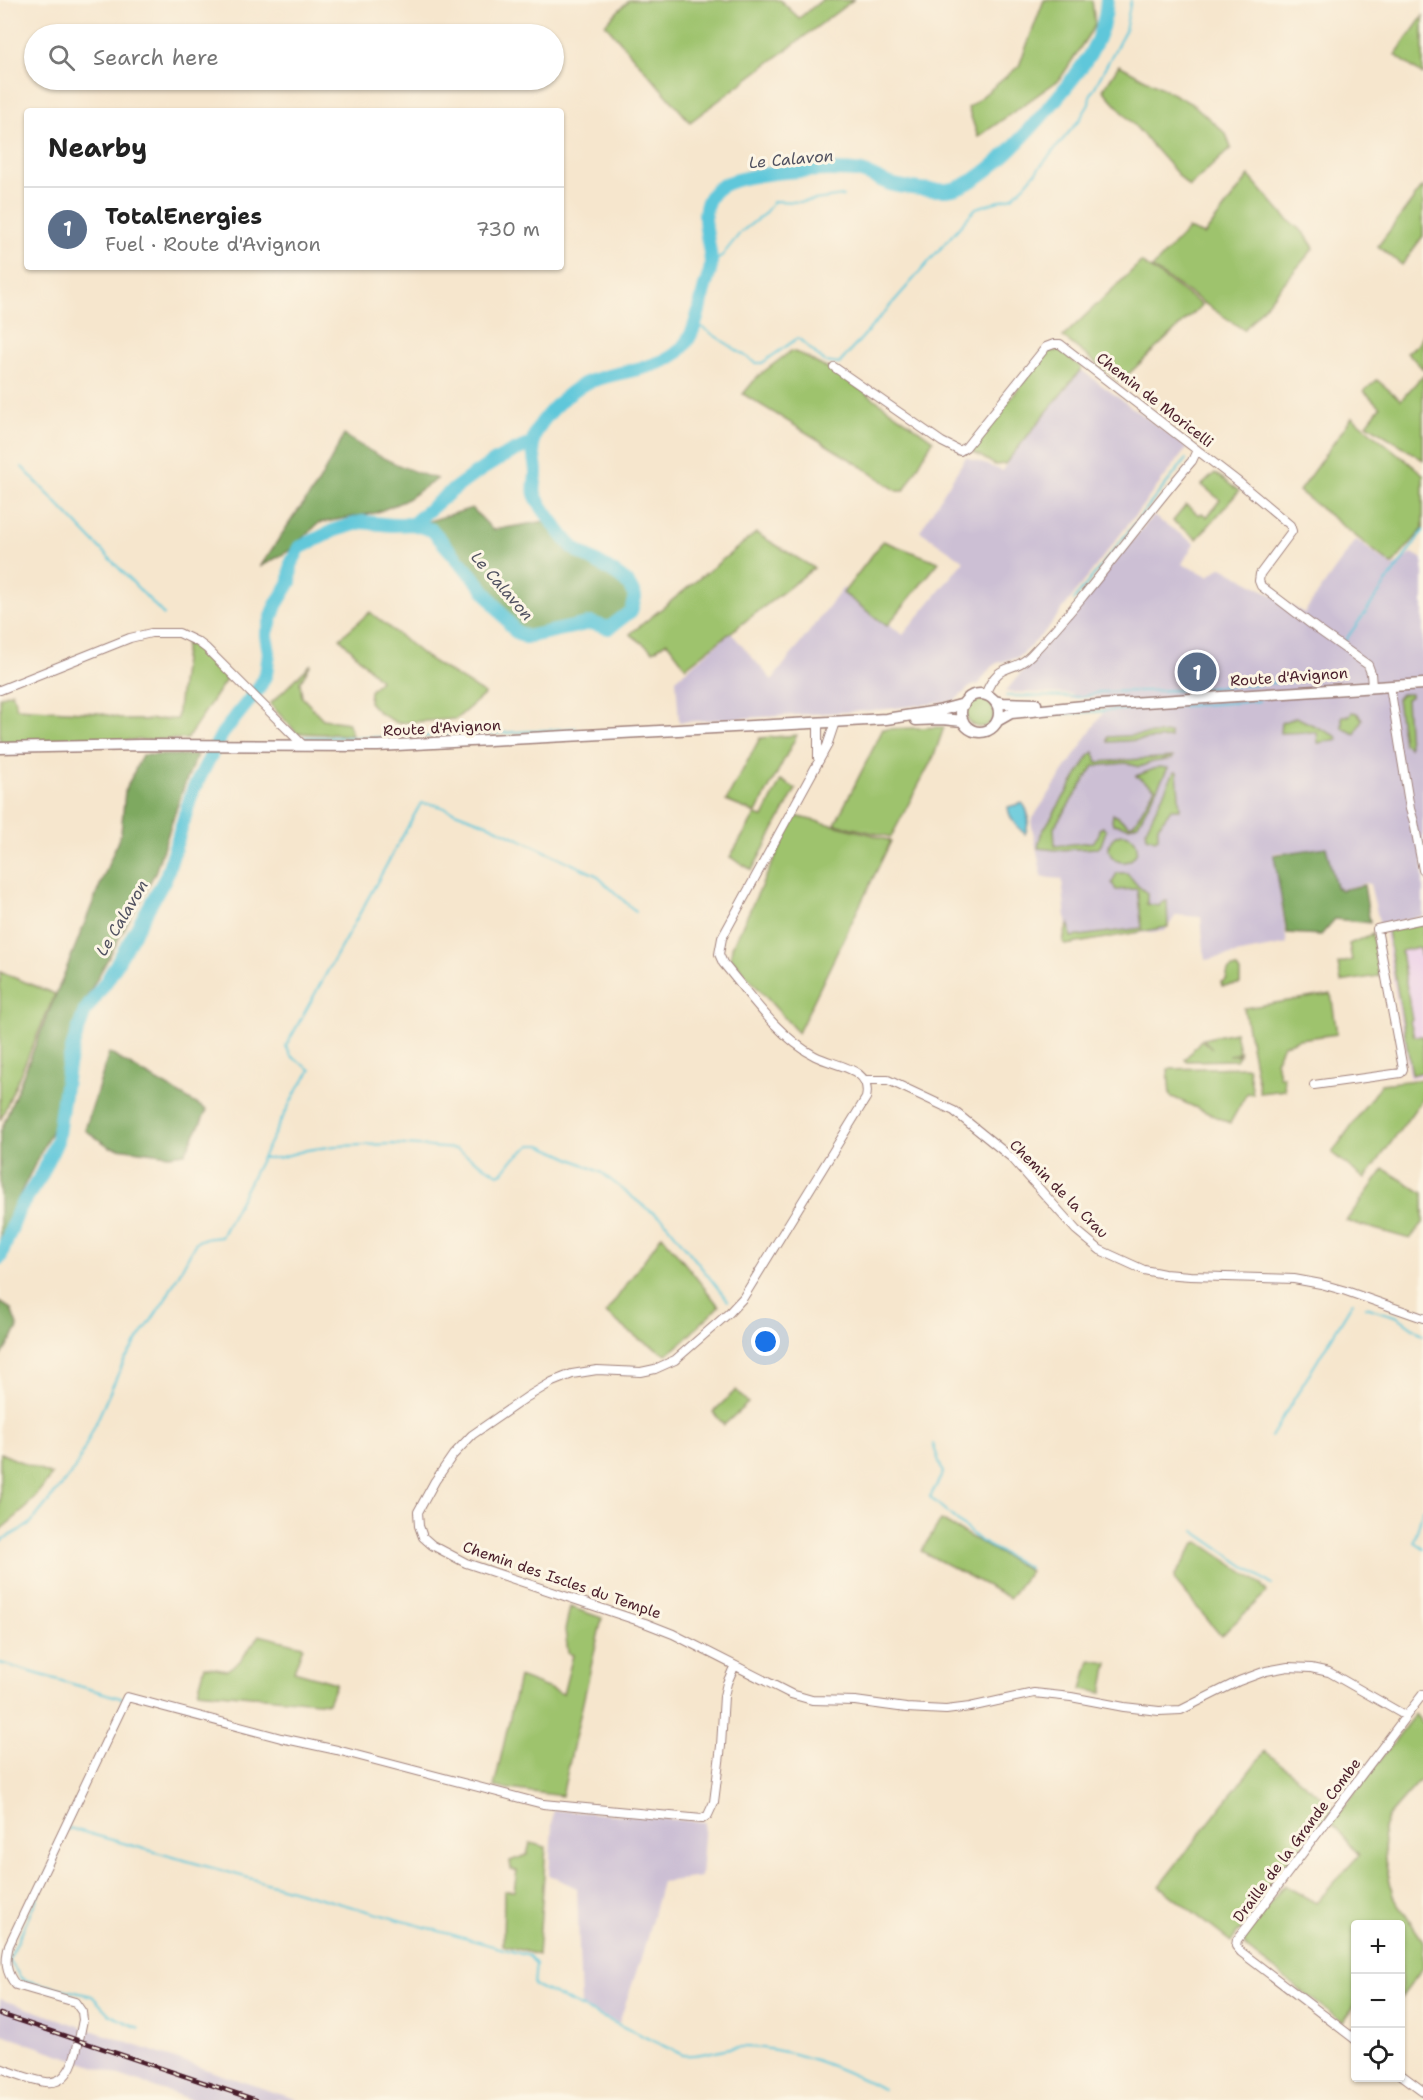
<!DOCTYPE html>
<meta charset="utf-8">
<style>
body{margin:0;font-family:"Shantell Sans",sans-serif;background:#f2f2f2;color:#222}
.controls{position:absolute;right:18px;bottom:18px;display:grid;overflow:hidden;border-radius:6px;box-shadow:0 2px 4px #0004}
.controls button{width:54px;height:54px;display:grid;place-items:center;padding:0;border:0;border-bottom:2px solid #e0e0e0;background:#fff;color:#222;font:30px sans-serif}
.you{position:absolute;left:766px;top:1342px;width:21px;height:21px;margin:-15px;border:4px solid #fff;border-radius:50%;background:#1a73e8;box-shadow:0 0 0 9px #1a73e833}
.badge{display:grid;place-items:center;width:39px;height:39px;border-radius:50%;background:#d1495b;color:#fff;font-size:20px;font-weight:700}
.pin{position:absolute;translate:-50% -50%;border:3px solid #fff;box-shadow:0 2px 6px #0006}
.list{margin:0;padding:0;list-style:none}
h2{display:flex;justify-content:space-between;align-items:center;height:78px;margin:0;padding:0 24px;font-size:26px}
h2 small{font-size:20px;font-weight:400;color:#767676}
.list li{display:grid;grid-template-columns:39px 1fr auto;gap:18px;align-items:center;box-sizing:border-box;height:84px;padding:0 24px;border-top:2px solid #e0e0e0}
.list b{display:block;font-size:22px;white-space:nowrap}
.list p{margin:0;font-size:20px;white-space:nowrap;color:#767676}
.list em{font-size:20px;font-style:normal;color:#767676}
.icon{flex:none;width:33px;height:33px;fill:none;stroke:currentColor;stroke-width:2;stroke-linecap:round;stroke-linejoin:round}
.map{position:relative;flex:none;width:1423px;height:2100px;overflow:hidden}
.search{position:absolute;background:#fff;box-shadow:0 2px 4px #0004;left:24px;top:24px;width:540px;height:66px;display:flex;align-items:center;gap:15px;box-sizing:border-box;padding:0 21px;border-radius:33px;color:#767676;font-size:22px}
.panel{position:absolute;background:#fff;box-shadow:0 2px 4px #0004;left:24px;top:108px;width:540px;height:162px;border-radius:6px}
.map>svg:first-child{display:block}
.built{fill:#edd1e9}
.industrial{fill:#ccbfd4}
.green{fill:#9ec36d;stroke:#74714c;stroke-width:1.5}
.forest{fill:#7ea960;stroke:#646446;stroke-width:1.5}
.water{fill:#5ec7da;stroke:#547382;stroke-width:1.5}
.lines{fill:none;stroke-linecap:round;stroke-linejoin:round}
.stream{stroke:#5ec7da;stroke-width:2}
.river{stroke:#5ec7da;stroke-width:14}
.minor-casing{stroke:#a0827c;stroke-width:10}
.major-casing{stroke:#a0827c;stroke-width:13}
.minor{stroke:#fff;stroke-width:8}
.major{stroke:#fff;stroke-width:10}
.rail-casing{stroke:#4a1f2b;stroke-width:4.5}
.rail{stroke:#fcf5e5;stroke-width:2;stroke-dasharray:7;stroke-linecap:butt}
.labels{text-anchor:middle;dominant-baseline:central;stroke-width:6;stroke-linejoin:round;paint-order:stroke}
.street-label{font-size:15px;fill:#4a1f2b;stroke:#fcf5e5}
.water-label{font-size:16px;font-style:italic;fill:#505160;stroke:#fcf5e5}
</style>
<div class="map">
<svg width="1423" height="2100" viewBox="0 0 1423 2100">
<rect width="100%" height="100%" fill="#fcf5e5"/>
<filter id="ink" filterUnits="userSpaceOnUse"><feTurbulence type="fractalNoise" baseFrequency=".0167" numOctaves="2"/><feDisplacementMap in="SourceGraphic" scale="12" xChannelSelector="R" yChannelSelector="G"/><feConvolveMatrix kernelMatrix="1 2 1 2 8 2 1 2 1" color-interpolation-filters="sRGB"/></filter>
<filter id="wash" filterUnits="userSpaceOnUse"><feTurbulence type="fractalNoise" baseFrequency=".008" numOctaves="4" result="noise"/><feDisplacementMap in="SourceGraphic" scale="24" xChannelSelector="R" yChannelSelector="G"/><feGaussianBlur stdDeviation="1.35" result="paint"/><feColorMatrix in="noise" values="0 0 0 0 0 0 0 0 0 0 0 0 0 0 0 0 0 1.4 0 .05"/><feComposite in="paint" operator="in"/></filter>
<g filter="url(#wash)">
<rect width="100%" height="100%" fill="#f6e6cd"/>
<!-- built -->
<path class="built" d="M1423,921V1076L1410,1078L1384,929Z"/>
<!-- industrial -->
<path class="industrial" d="M1081,370L1187,448L1048,628L1024,653L1016,658L997,663L991,667L979,684L970,687L954,701L878,710L679,722L676,679L731,633L772,680L843,588L903,635L964,561L920,531L966,457L1003,471L1013,452Z
M1153,516L1194,543L1182,564L1208,576L1222,567L1304,613L1356,540L1393,567L1412,553L1423,559V916L1380,925L1370,884L1366,883L1341,889L1335,886L1325,848L1274,853L1287,944L1205,960L1201,917L1176,915L1165,931L1068,939L1062,879L1042,877L1031,821L1102,714L1107,697L1070,699L1073,694L1005,692Z
M553,1810L705,1822L701,1877L662,1882L643,1952L619,2023L581,2006L577,1888L549,1875Z
M0,1999L225,2076L299,2100H192L0,2034Z"/>
<!-- green -->
<path class="green" d="M629,0H780L799,18L822,0H853L690,122L605,24Z
M1044,0H1092L1095,25L1060,79L978,137L968,108L1019,66Z
M1423,16V75L1395,55Z
M1119,65L1194,105L1226,134L1231,148L1189,187L1103,90Z
M1249,176L1285,217L1305,234L1314,248L1244,330L1152,268L1188,229L1204,235Z
M1423,186V236L1402,265L1378,246Z
M1141,262L1202,305L1120,382L1063,337Z
M1423,333V369L1407,352L1418,345Z
M1059,350L1082,368L1005,464L995,465L970,450L1048,351Z
M791,351C807,354 817,367 833,370L933,440L904,491H897L861,466L743,394L758,376Z
M1423,375V460L1367,424L1380,407L1364,391L1377,380L1401,400Z
M1352,417L1423,474V529L1392,565L1299,491Z
M1215,473L1239,491L1197,539L1173,521L1186,505L1199,515L1202,513L1207,517L1220,500L1202,485Z
M756,533L814,568L686,667L667,642L653,651L630,634Z
M883,541L939,562L887,626L843,593Z
M370,612L427,658L485,694L456,719L397,723L379,713L369,702L370,691L380,680L340,638Z
M186,642L206,655L227,678L187,739L0,743V697L12,692L17,708L99,713L128,720L177,719Z
M311,664L300,682L302,697L323,719L348,723L352,735L297,733L270,704Z
M1401,694H1411V696L1406,699L1409,747L1403,743L1397,699Z
M966 713a14 14 0 1 1 28 0a14 14 0 1 1-28 0Z
M1352,712L1357,713L1362,719L1355,734L1342,728V716H1350Z
M1296,717L1336,736L1338,739L1318,743L1317,732L1280,733L1281,723Z
M944,727L934,756L891,837L835,824L883,729Z
M1170,733V738L1108,742V737Z
M797,735L756,813L726,801L760,738Z
M1094,752L1097,762L1173,757L1172,759L1153,762L1139,767L1126,763L1094,766L1054,827L1055,846L1093,842L1098,836L1099,829L1103,827L1106,831L1101,845L1098,848L1056,850L1038,848L1041,834L1089,756Z
M1159,767L1168,768L1138,824L1130,827L1113,824L1112,821L1113,814L1130,825L1135,822L1155,788L1136,776Z
M1174,772H1177L1180,809H1171L1158,827V838L1155,840L1147,837L1146,829Z
M781,780L796,789L752,870L730,857L755,815L763,817Z
M795,816L870,834L891,841L798,1033L731,958L732,947Z
M1109 848a14 14 0 1 1 28 0a14 14 0 1 1-28 0Z
M1117,873H1127L1138,886L1147,893V904L1159,906L1162,902L1167,901L1168,927L1066,945L1063,942L1065,932L1069,924L1071,937L1142,928L1137,889L1116,890L1112,883Z
M1423,923V957H1421L1419,947L1401,951L1412,1020L1410,1021L1414,1036H1423V1072L1412,1075L1387,931Z
M1372,934L1379,976L1341,982L1338,964L1352,960L1349,944Z
M1232,968H1237L1240,972V984L1222,986L1221,982L1226,980L1228,971Z
M0,972L55,994L0,1121Z
M1331,994L1337,1034L1299,1039L1283,1045L1276,1060L1279,1076H1283L1285,1090L1260,1093L1244,1008Z
M1235,1032L1239,1051L1236,1054L1229,1055H1237L1240,1052V1054L1236,1060L1186,1061L1185,1059L1201,1040L1212,1048L1203,1039Z
M1248,1067L1253,1094L1247,1093L1230,1123L1170,1096L1168,1069Z
M1423,1079V1098L1365,1179L1332,1153L1381,1084Z
M1384,1169L1423,1193V1223L1410,1239L1346,1221Z
M662,1235L719,1306L676,1348L666,1354L639,1339L606,1313Z
M736,1390L748,1403L724,1425L713,1412Z
M0,1453L52,1475L24,1510L0,1530Z
M941,1520L1030,1571L1010,1598L921,1551Z
M1199,1542L1261,1584L1267,1592L1221,1636L1175,1581L1174,1577L1195,1543Z
M570,1607L602,1618L562,1796L494,1787L519,1677L563,1694L573,1655L568,1653L565,1630Z
M259,1635L303,1646L294,1671L336,1683L328,1703L198,1691L205,1666L227,1670L240,1661Z
M1090,1660L1108,1663L1102,1693L1082,1689Z
M1415,1714L1423,1724V1777L1387,1818L1383,1829L1385,1860L1393,1896L1423,1941V1968L1401,1998L1400,1924H1356L1355,2004L1342,2022L1247,1949L1243,1939L1284,1885L1316,1903L1359,1855L1332,1823Z
M1265,1751L1334,1808L1231,1942L1159,1886Z
M530,1843L546,1847L538,1955L503,1945L504,1891H514L517,1871L511,1869L510,1861L527,1855Z"/>
<!-- forest -->
<path class="forest" d="M344,435C374,455 403,469 437,479L404,501L375,513L319,523L289,551L260,567L294,516L316,487Z
M472,508L493,530L546,521L567,551L624,585L631,597L627,609L608,624L590,618L527,631L518,628L482,580L437,528L426,522Z
M142,755H197L184,786L155,873L82,1006L72,1032L54,1126L22,1190L0,1241V1133L121,833L125,791Z
M1326,847L1336,887L1341,890L1364,885L1370,923L1335,919L1321,935L1287,933L1274,855Z
M109,1053L207,1110L185,1153L169,1155L110,1147L85,1130Z
M0,1302L11,1309L18,1328L0,1359Z"/>
<!-- water -->
<path class="water" d="M1022,803C1030,810 1029,825 1025,834C1017,827 1009,819 1008,807Z"/>
<g class="lines">
<!-- stream -->
<path class="stream" d="M711,265L721,257L741,232L764,214L774,201L800,202L843,196
M697,324L756,363H762L798,338L825,362L839,364L976,208L1012,197L1025,185L1080,119L1089,104L1090,96L1125,31L1131,0
M22,467L164,615
M1074,600L1186,459
M1345,641L1423,531
M1006,696L1083,697L1100,692L1186,690L1316,679
M1059,714L1259,701
M304,737C395,739 486,735 576,728
M262,1158H278L307,1150L335,1146L393,1144L456,1149L498,1174L503,1172L512,1160L531,1145H541L602,1173L646,1208L663,1219L728,1301
M1365,1307L1398,1317L1423,1335
M1271,1437L1353,1302
M933,1444L943,1473L930,1497L980,1541L1029,1568
M1423,1509L1414,1542L1423,1548
M1194,1531L1272,1585
M0,1541L29,1525L75,1469L124,1361L165,1300L196,1242L203,1239L221,1237L223,1233L297,1090L311,1070L291,1056L286,1046L421,803L436,805L487,824L596,875L636,912
M0,1663L124,1699
M68,1830L69,1828L529,1956L536,1964L534,1985L683,2055C704,2057 721,2047 742,2047C792,2047 838,2067 883,2089
M57,1854L9,1960L21,1978L28,1981L92,1996L110,2015L139,2028"/>
<!-- river -->
<path class="river" d="M413,524C448,492 488,460 533,443
M0,1258L19,1209L41,1176L57,1141L68,1066L74,1042L85,1011L108,979L166,877L193,790L222,734L259,688L266,674L269,653L266,635L276,605L290,582L291,564L299,548L335,530L362,522L392,525L413,524L432,530L480,585L515,631L526,637L591,623L609,628L631,611L635,597C633,593 631,587 627,583C618,572 588,559 575,549C566,542 538,504 535,494C533,487 536,480 536,473C536,463 532,451 533,442C535,423 568,392 584,384C608,372 659,370 678,352C696,335 698,312 704,290C706,282 711,272 711,264C711,240 694,209 717,189C739,171 833,167 861,172C871,174 880,181 890,184C904,188 940,192 953,189C986,181 1030,130 1052,104C1078,73 1105,43 1107,0"/>
</g>
</g>
<g filter="url(#ink)">
<g class="lines">
<!-- minor casing -->
<g class="minor-casing">
<path id="minor" d="M834,367L942,442L960,451L966,447L1046,347L1054,344H1060L1241,484L1290,525L1292,531L1260,574L1259,581L1261,586L1320,631L1368,665L1371,673L1372,687
M1390,686L1410,809L1414,822L1423,870
M0,690L130,638L151,633H179L198,642L206,648L304,746
M985,695C999,659 1012,675 1031,655C1089,595 1137,525 1192,461L1197,450
M835,722L827,746L722,938L719,954L723,963C749,994 779,1038 815,1056C836,1067 873,1067 866,1098L743,1298L729,1313L675,1360L655,1369L641,1372L597,1370L572,1374L552,1382L527,1397L472,1435L453,1455L435,1481L418,1512L419,1526L423,1537L432,1545L466,1563L645,1623L673,1634L791,1694L812,1700L855,1701L906,1708L946,1710L970,1707L1034,1693L1071,1697L1124,1707L1159,1711L1181,1710L1239,1681L1266,1671L1288,1667L1311,1668L1329,1672L1406,1716L1423,1694
M818,758V723
M865,1080H888L954,1111L1012,1158L1076,1230L1100,1250L1144,1270L1164,1274L1190,1276L1294,1279L1321,1284L1346,1291L1423,1318
M1314,1085L1401,1073L1403,1069L1377,929L1423,919
M1356,2040L1241,1952L1236,1946L1237,1940L1406,1716
M0,2068C14,2073 31,2080 46,2082C75,2086 78,2041 83,2020L82,2012L75,2002L16,1985C5,1972 5,1961 9,1945L127,1697L281,1738L337,1750L543,1804L702,1819L708,1815L714,1802L721,1746L724,1696L727,1683L734,1667
M1400,2074L1423,2091"/>
</g>
<!-- major casing -->
<g class="major-casing">
<path id="major" d="M961 713a19 19 0 1 1 38 0a19 19 0 1 1-38 0Z
M995,701L1003,703L1036,704
M916,720L942,719L963,721
M997,721L1011,713L1084,706L1423,684
M0,748L140,745L378,746L886,719L938,711L964,704"/>
</g>
<!-- minor -->
<use href="#minor" class="minor"/>
<!-- major -->
<use href="#major" class="major"/>
<!-- rail casing -->
<g class="rail-casing">
<path id="rail" d="M0,2014L256,2100"/>
</g>
<!-- rail -->
<use href="#rail" class="rail"/>
</g>
</g>
<g class="labels">
<!-- street labels -->
<g class="street-label">
<text transform="translate(1155 400) rotate(38)">Chemin de Moricelli</text>
<text transform="translate(1289 677) rotate(-4)">Route d'Avignon</text>
<text transform="translate(442 728) rotate(-3)">Route d'Avignon</text>
<text transform="translate(1059 1189) rotate(45)">Chemin de la Crau</text>
<text transform="translate(562 1580) rotate(19)">Chemin des Iscles du Temple</text>
<text transform="translate(1297 1840) rotate(-53)">Draille de la Grande Combe</text>
</g>
<!-- water labels -->
<g class="water-label">
<text transform="translate(791 159) rotate(-5)">Le Calavon</text>
<text transform="translate(502 586) rotate(49)">Le Calavon</text>
<text transform="translate(122 918) rotate(-59)">Le Calavon</text>
</g>
</g>
</svg>
<div class="controls">
<button>+</button>
<button>−</button>
<button><svg class="icon" aria-label="locate" viewBox="0 0 24 24"><circle cx="12" cy="12" r="6"/><path d="M12 2v4M12 18v4M2 12h4M18 12h4"/></svg></button>
</div>
<div class="you"></div>
<div class="pin badge" style="left:1197px;top:672px;background:#5c6f8a">1</div>
<div class="search"><svg class="icon" aria-label="search" viewBox="0 0 24 24"><circle cx="10" cy="10" r="6"/><path d="M15 15l6 6"/></svg>Search here</div>
<section class="panel">
<h2>Nearby<small></small></h2>
<ul class="list">
<li><span class="badge" style="background:#5c6f8a">1</span><div><b>TotalEnergies</b><p>Fuel · Route d'Avignon</p></div><em>730 m</em></li>
</ul>
</section>
</div>
